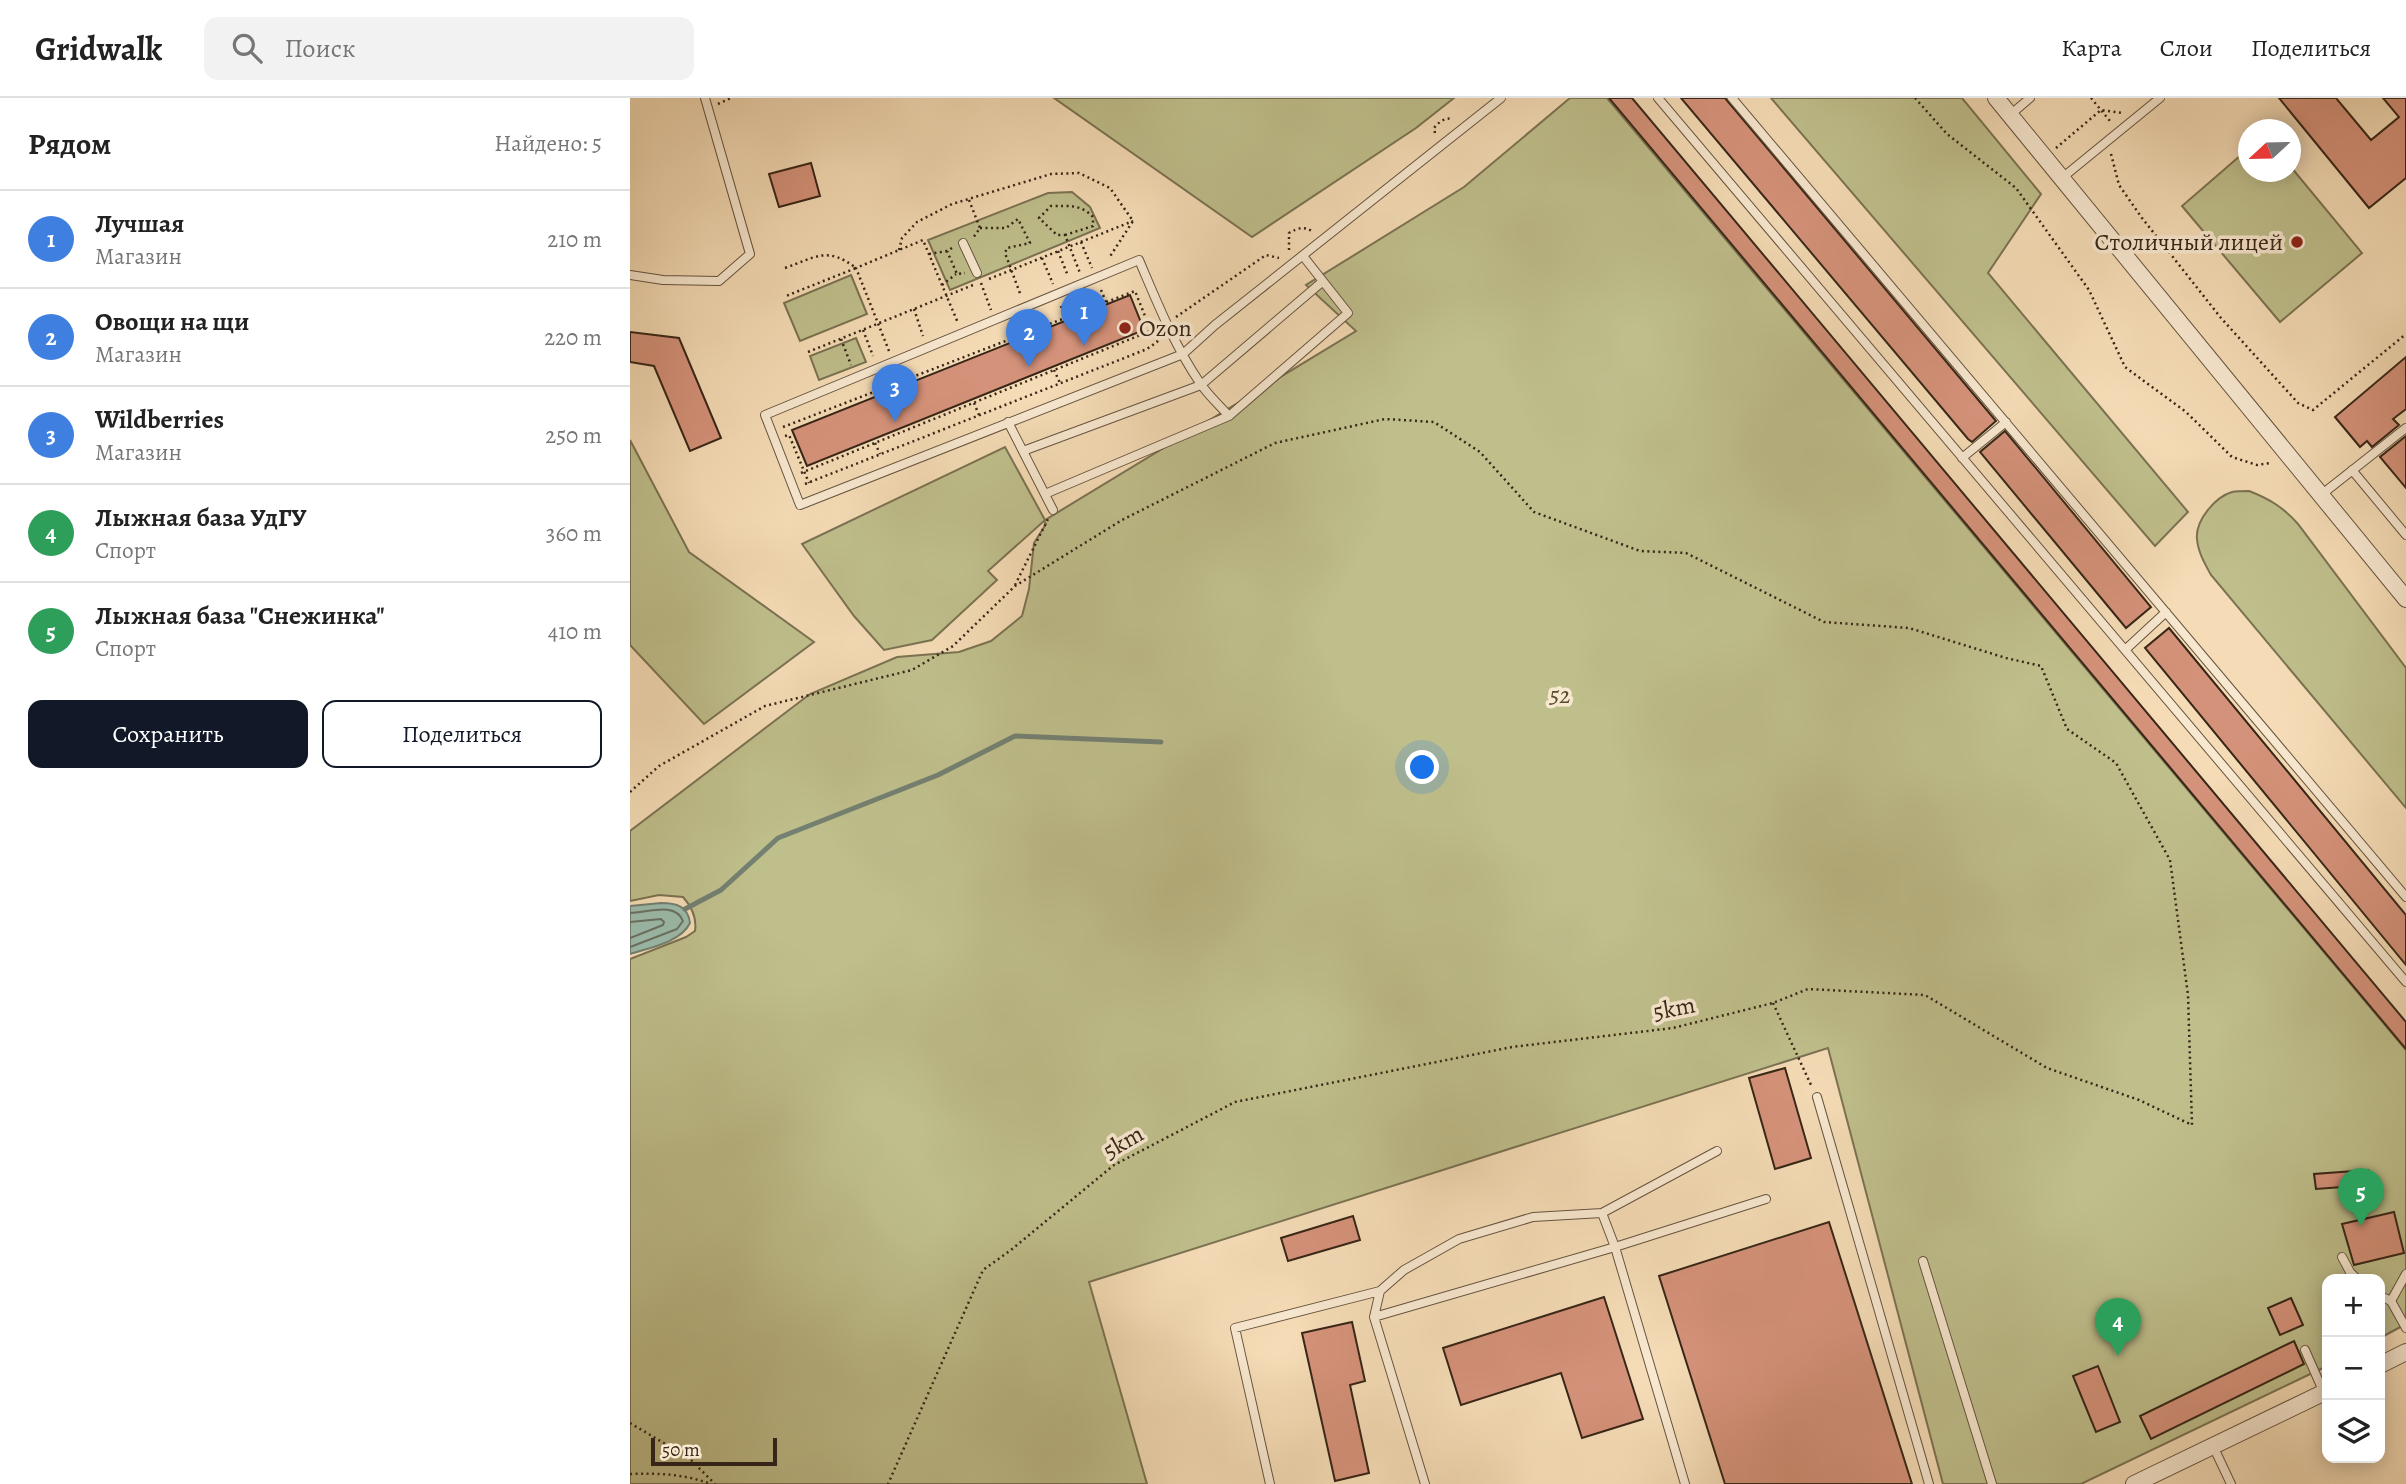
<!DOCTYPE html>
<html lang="ru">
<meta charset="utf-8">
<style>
body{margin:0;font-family:Alegreya,serif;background:#f2f2f2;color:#222}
.controls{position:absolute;right:21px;bottom:21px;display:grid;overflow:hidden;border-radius:14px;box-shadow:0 4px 18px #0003}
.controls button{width:63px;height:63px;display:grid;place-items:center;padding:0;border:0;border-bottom:2px solid #e0e0e0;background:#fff;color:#222;font:35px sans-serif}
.compass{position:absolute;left:1608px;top:21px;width:63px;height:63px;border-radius:50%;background:#fff;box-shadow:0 4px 18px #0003;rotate:248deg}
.scale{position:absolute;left:21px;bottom:18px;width:126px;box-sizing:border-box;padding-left:7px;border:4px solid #372617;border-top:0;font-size:19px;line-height:24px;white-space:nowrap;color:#372617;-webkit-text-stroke:5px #f8e8d0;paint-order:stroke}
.you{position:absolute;left:793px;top:670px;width:24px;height:24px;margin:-18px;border:5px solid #fff;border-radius:50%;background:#1a73e8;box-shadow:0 0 0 10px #1a73e833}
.badge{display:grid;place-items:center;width:46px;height:46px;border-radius:50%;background:#111827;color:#fff;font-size:23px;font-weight:700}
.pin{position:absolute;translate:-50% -58px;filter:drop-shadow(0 2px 4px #0008)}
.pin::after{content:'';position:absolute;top:37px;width:24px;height:21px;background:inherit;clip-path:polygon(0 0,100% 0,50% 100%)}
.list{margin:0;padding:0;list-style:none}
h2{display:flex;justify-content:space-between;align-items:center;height:91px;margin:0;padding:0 28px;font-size:30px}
h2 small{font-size:23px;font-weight:400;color:#767676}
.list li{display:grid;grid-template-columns:46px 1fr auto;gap:21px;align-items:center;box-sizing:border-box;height:98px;padding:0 28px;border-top:2px solid #e0e0e0}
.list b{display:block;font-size:26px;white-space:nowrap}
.list p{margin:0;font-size:23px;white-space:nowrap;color:#767676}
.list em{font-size:23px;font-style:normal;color:#767676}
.actions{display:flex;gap:14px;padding:21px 28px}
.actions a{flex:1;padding:16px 0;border:2px solid #111827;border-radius:14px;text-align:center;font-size:24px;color:#111827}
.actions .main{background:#111827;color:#fff}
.icon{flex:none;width:38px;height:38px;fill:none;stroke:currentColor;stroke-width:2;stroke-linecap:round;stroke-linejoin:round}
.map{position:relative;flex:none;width:1776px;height:1386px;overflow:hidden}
header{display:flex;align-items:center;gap:42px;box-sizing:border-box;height:98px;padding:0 35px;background:#fff;border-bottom:2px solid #e0e0e0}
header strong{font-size:33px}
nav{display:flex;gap:38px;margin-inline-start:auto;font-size:24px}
.search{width:490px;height:63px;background:#f2f2f2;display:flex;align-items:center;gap:18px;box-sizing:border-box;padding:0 24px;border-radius:14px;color:#767676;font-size:26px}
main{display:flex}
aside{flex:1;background:#fff}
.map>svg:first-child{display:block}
.green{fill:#bfbf8c;stroke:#7b7252;stroke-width:2}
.water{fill:#9cbcad;stroke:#748071;stroke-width:2}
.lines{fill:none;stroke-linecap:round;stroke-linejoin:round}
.shore{stroke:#6a7162;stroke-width:2}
.stream{stroke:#748071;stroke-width:5}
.building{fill:#d5927a;stroke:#372617;stroke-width:2}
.service-casing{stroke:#66543f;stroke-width:10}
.minor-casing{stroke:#66543f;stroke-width:18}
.path{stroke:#372617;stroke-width:2.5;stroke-dasharray:2 3.5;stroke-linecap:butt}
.service{stroke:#f8e8d0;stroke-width:8}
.minor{stroke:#f8e8d0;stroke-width:16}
.poi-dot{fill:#8f2418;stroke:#f8e8d0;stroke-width:2.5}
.labels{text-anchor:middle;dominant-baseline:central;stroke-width:7;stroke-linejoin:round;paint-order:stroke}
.poi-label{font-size:24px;fill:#372617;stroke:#f8e8d0;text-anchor:end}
.park-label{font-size:24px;font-style:italic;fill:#594c34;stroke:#f8e8d0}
.street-label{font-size:24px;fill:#372617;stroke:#f8e8d0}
</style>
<header>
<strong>Gridwalk</strong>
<div class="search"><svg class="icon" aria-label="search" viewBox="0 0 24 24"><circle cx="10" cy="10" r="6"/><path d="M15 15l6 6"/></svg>Поиск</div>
<nav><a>Карта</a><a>Слои</a><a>Поделиться</a></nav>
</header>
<main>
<aside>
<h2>Рядом<small>Найдено: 5</small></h2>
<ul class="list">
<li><span class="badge" style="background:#3f7fe0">1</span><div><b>Лучшая</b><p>Магазин</p></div><em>210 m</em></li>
<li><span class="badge" style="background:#3f7fe0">2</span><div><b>Овощи на щи</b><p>Магазин</p></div><em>220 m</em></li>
<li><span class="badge" style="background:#3f7fe0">3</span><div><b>Wildberries</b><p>Магазин</p></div><em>250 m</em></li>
<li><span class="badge" style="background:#2e9e5b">4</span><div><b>Лыжная база УдГУ</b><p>Спорт</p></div><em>360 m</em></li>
<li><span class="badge" style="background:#2e9e5b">5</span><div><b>Лыжная база &quot;Снежинка&quot;</b><p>Спорт</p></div><em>410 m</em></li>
</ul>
<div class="actions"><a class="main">Сохранить</a><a>Поделиться</a></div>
</aside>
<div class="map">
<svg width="1776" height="1386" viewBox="0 0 1776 1386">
<rect width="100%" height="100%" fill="#f5dcb6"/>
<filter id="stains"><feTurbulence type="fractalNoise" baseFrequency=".00286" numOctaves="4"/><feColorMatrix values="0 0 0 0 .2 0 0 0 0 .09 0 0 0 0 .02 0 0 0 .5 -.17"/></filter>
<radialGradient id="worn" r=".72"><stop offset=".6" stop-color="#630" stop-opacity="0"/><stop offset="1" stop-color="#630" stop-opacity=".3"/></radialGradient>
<!-- green -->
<path class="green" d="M424,0H824L786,30L622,139Z
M940,0H977L1776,952V1226L1750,1240V1181H1697V1268L1451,1386H1313L1198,950L459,1184L517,1386H0V861L56,839L65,833C67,820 62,809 53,799L29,797L0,803V733L180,596L267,559L329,554L361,543L392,518L399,491L404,445L416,426L414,423L358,473L367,482L302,542L254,552L224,518L172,446L375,349L415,422L726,233L676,187L834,89Z
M1141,0H1332L1411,96L1358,175L1558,414L1525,448Z
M1618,51V74H1660L1661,69L1732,155L1650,224L1552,108Z
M442,94L460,109L470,130L320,192L298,142L418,95Z
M221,177L237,216L170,243L154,205Z
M226,240L236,264L189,282L180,258Z
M0,342L59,454L184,544L74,626L0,547Z
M1619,393C1640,401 1654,410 1668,426L1776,570V710L1581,477C1575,466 1568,454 1567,441C1565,423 1585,399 1602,394C1607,393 1614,393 1619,393Z"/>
<!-- water -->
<path class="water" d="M31,805C46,805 58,808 60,825C51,844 19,850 0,856V808Z"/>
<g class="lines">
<!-- shore -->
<path class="shore" d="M0,815C17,815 45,803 53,823L47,831L0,849
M0,824L31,821L34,824L33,827L0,840"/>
<!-- stream -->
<path class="stream" d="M55,811L91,792L148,740L308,677L385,638L531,644"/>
</g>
<!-- building -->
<path class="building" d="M979,0H1002L1776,924V951Z
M1051,0H1095L1366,323L1342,344L1338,341Z
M1649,0H1706L1741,42L1769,19L1753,0H1776V80L1739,110Z
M181,65L190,98L149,109L139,76Z
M500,197L514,232L177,368L162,332Z
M0,234L49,240L91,340L60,353L24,268L0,264Z
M1776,259V311L1763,321L1769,327L1742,349L1737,343L1730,349L1705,319Z
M1375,333L1521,509L1496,530L1350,354Z
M1776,338V390L1750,359Z
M1539,530L1776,817V867L1515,550Z
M1155,970L1181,1060L1145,1071L1119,980Z
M1738,1072L1739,1087L1686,1091L1684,1076Z
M1764,1114L1774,1155L1724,1167L1712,1126Z
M723,1118L730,1142L658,1163L651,1140Z
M1199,1124L1282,1386H1095L1029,1178Z
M974,1199L1013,1321L952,1340L931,1275L831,1307L813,1250Z
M1661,1200L1673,1227L1650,1237L1638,1210Z
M722,1224L735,1283L720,1287L739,1375L705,1383L672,1235Z
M1664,1243L1674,1266L1521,1341L1510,1318Z
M1468,1268L1490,1324L1466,1334L1443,1278Z"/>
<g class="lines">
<!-- service casing -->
<g class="service-casing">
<path id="service" d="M1028,0L1776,884
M1102,0L1776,799
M1380,17L1400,0
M1432,80L1530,0
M333,145L347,175
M673,158L718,215L599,318C589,307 578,297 570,285C544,247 527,204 509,162L135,317L170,407L553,256L585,227L871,0
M0,177L33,182L89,183L120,156L75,0
M378,324L423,412
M393,353L571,287L692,184
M1332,360L1376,324
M1722,372L1776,437
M415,396L599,318
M1691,397L1776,330
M1495,552L1536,514
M1187,999L1299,1386
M1712,1159L1720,1174L1727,1181
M1293,1163L1362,1386
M1776,1176L1761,1203L1776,1230
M1750,1198L1761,1203
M744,1219L750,1193L774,1172L829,1141L903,1119L972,1115L1087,1053
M1675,1252L1694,1295
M1584,1350L1601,1386
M640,1386L605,1230L750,1193
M795,1386L744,1219L985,1149L972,1115
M1055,1386L985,1149L1136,1101"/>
</g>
<!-- minor casing -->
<g class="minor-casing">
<path id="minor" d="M1366,0L1776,501
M1750,1267L1776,1254
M1504,1386L1697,1293"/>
</g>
<!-- path -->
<path class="path" d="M1285,0L1317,36L1386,90L1459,192L1495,269L1556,314L1602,359L1627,367L1641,365
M1461,0L1480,23
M88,6L101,0
M805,35L804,30C809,24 815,19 823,21
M1426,50L1471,12L1492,15
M1481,56L1489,87L1512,120L1591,220L1668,305L1683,312L1776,236
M339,102L350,130L343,140
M350,130H376L388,121L400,145L377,150L375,155L391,198
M435,137L463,128V119C451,106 438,108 421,108L409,120L427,137H435L450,175
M451,144L462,170
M322,150L317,153L327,176L335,175
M269,152L272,140L287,124L322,106L421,76L449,75L480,90L503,123L479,160
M659,152V135C668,130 673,128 682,133
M428,153L438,178
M299,156L317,153
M412,160L423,186
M155,170C186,159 197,148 226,170L156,198
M359,181L503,123
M351,185L361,212
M312,187L326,176
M471,192L476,204
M459,197L463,209
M447,200L453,214
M431,208L435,220
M284,211L293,238
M546,219L636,157L649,160
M399,221L404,233
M233,232L243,258
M211,241L221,267
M259,253L226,170L293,142L328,225
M178,254L343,187
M424,272L430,285
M344,305L349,317
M153,329L505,193L521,233
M155,338L159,337L179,385
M245,345L250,356
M171,375L525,231
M175,386L517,251L527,244L529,239
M385,487L418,421
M0,694L29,668L135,608L282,572L323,548L385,488L492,422L645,345L755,321L804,324L850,354L904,414L1010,453L1056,455L1194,524L1279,530L1376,560L1411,568L1437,631L1486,665L1540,762L1558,897L1562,1027L1509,1002L1417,970L1295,897L1178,891L1143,905L1043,930L882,949L605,1004L484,1067L381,1152L353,1172L258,1386
M1143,905L1181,987
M0,1325L59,1360L85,1386
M0,1376C29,1375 54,1376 81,1386"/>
<!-- service -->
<use href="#service" class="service"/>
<!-- minor -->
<use href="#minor" class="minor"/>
</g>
<!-- markers -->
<g class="poi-dot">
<circle cx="1667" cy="144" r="7"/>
<circle cx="495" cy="230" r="7"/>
</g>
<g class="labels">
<!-- poi labels -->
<g class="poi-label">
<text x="1653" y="144">Столичный лицей</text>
<text x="509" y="230" text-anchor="start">Ozon</text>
</g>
<!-- park labels -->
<g class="park-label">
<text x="930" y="597">52</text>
</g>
<!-- street labels -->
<g class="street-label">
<text transform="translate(1044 910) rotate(-11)">5km</text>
<text transform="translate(493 1044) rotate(-30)">5km</text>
</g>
</g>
<rect width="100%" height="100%" filter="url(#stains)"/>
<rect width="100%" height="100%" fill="url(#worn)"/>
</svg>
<div class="controls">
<button>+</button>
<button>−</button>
<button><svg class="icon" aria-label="layers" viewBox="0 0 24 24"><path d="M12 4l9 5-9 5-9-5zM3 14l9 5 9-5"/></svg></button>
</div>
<svg class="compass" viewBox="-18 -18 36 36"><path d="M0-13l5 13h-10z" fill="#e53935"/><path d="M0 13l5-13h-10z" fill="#767676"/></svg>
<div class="scale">50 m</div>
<div class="you"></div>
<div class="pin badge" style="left:454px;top:248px;background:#3f7fe0">1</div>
<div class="pin badge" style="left:399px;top:269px;background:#3f7fe0">2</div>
<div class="pin badge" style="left:265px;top:324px;background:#3f7fe0">3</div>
<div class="pin badge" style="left:1488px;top:1258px;background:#2e9e5b">4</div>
<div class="pin badge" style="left:1731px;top:1128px;background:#2e9e5b">5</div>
</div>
</main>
